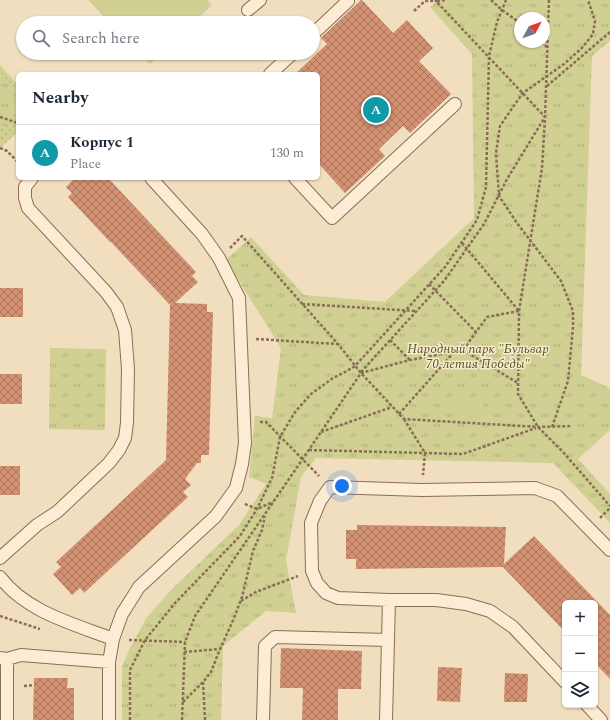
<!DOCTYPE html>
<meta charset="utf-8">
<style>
body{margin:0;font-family:Spectral,serif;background:#f2f2f3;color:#1f2937}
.controls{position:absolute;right:12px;bottom:12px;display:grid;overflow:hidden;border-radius:6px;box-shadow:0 1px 3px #0004}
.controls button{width:36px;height:36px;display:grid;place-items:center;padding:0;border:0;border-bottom:1px solid #e0e1e3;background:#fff;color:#1f2937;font:20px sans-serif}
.compass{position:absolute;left:514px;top:12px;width:36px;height:36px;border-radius:50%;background:#fff;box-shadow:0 1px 3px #0004;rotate:49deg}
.you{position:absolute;left:342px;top:486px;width:14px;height:14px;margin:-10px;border:3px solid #fff;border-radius:50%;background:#1a73e8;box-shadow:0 0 0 6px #1a73e833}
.badge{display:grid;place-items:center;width:26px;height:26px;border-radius:50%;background:#9f212e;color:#fff;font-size:13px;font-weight:700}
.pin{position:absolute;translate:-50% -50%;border:2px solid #fff;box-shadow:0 1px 4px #0006}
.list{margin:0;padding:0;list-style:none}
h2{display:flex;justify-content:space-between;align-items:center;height:52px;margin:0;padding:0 16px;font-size:17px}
h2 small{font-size:13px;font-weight:400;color:#747a83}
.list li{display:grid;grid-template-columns:26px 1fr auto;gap:12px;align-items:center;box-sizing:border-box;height:56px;padding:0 16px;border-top:1px solid #e0e1e3}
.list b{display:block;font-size:15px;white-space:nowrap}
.list p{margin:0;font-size:13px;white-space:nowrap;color:#747a83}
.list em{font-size:13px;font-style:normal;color:#747a83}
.icon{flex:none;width:22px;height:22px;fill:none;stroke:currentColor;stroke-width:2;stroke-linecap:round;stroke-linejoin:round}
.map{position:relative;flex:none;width:610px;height:720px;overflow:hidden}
.search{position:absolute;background:#fff;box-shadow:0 1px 3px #0004;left:16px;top:16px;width:304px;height:44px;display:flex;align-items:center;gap:10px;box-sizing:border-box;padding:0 14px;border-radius:22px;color:#747a83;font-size:15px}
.panel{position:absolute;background:#fff;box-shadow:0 1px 3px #0004;left:16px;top:72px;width:304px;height:108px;border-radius:6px}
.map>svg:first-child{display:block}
.grass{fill:url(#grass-dots)}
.park{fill:url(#park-tufts);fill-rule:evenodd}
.pitch{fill:#cfd092}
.building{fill:url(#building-cross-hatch)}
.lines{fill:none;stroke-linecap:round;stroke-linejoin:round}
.service-casing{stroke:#8b6d56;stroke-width:14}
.path{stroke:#8b6d56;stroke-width:2.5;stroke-dasharray:3 2;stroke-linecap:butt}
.service{stroke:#fbecd3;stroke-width:12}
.labels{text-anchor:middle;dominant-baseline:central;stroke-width:3;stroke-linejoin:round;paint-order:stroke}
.park-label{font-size:13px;font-style:italic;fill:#4f5821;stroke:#f8e9cf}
</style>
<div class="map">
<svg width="610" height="720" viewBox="0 0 610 720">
<defs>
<pattern id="grass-dots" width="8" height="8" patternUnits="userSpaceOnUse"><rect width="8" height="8" fill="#cfd092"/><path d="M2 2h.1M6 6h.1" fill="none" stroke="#b2b37d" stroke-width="1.8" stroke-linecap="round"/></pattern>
<pattern id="park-tufts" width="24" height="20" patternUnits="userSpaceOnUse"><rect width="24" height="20" fill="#cfd092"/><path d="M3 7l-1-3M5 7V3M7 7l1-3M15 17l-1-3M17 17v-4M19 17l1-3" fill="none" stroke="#b2b37d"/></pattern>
<pattern id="building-cross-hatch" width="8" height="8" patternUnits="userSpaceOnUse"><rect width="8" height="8" fill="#d29172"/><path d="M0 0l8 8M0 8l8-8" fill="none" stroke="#ab765d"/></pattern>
</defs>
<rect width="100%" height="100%" fill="#f1debf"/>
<!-- grass -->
<path class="grass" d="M0,65L18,85V132L0,148Z"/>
<!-- park -->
<path class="park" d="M438,0H610V41L592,56L581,375L610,388V430L578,459L610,494V523L553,463L316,458L301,477L286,560L296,613L266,611L223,646L221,720H122V667L130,648L147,617L171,590L239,525L266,484L249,477L255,416L272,418L281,348L226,260L251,237L304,295L385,302L474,218L472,54L430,7ZM520,18H544V42H520Z
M0,72L18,92V117L8,126H0Z
M50,348L106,349L105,430L49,429Z"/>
<!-- pitch -->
<path class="pitch" d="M88,0H207L212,5L193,23H110Z
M139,53H162L150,64Z
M454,398L483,399L482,417L453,416Z"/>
<!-- building -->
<path class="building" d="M361,0H362L393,33L407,20L433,48L419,61L451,94L410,133L403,126L379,149L385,156L345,193L318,163V74H295L327,44L321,38Z
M75,178H108L196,272L192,276L198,282L175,303L207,304V312H213L209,455H201V463H197L185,479L191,485L183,492L188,497L84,593L80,588L72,595L53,574L61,567L56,562L166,460L170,305L111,242H110L68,197L72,193L66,187Z
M0,288H23V317H0Z
M0,374H22V404H0Z
M0,466H20V495H0Z
M357,525L506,527L504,564L534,536L610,615V679L595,663V603H565V632L503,567L356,569V559H346V530H357Z
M281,648L362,651L361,689H338V720H302L303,688H280Z
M438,667L462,668L460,702L437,701Z
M505,673L528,674L527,702H504Z
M34,678H68L67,688H74V720H33Z"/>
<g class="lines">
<!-- service casing -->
<g class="service-casing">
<path id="service" d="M248,10L260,0
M313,34L348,1L346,0
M270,74L293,53
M295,178L332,218L455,104
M0,558L37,525L57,512L109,463L119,450L125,438L127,423L128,369L125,330L117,307L106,292L28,208L25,198V187L32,178
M0,577C26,612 74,624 113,639
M0,658L7,659L21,655L109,662
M565,682L513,627L490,611L466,604L436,600H389L338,598L326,593L317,583L312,571L311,523L320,501L330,487L422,490L535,488L557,496L610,550
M587,705L601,720
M7,720V659
M109,720V662L113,639L122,614L139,587L216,516L236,488L242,464L245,443L239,298L219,258L202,234L151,178
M263,720L265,646L275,637L388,640
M386,720L389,600"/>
</g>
<!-- path -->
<path class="path" d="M491,0L502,10L520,23
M549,0L545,117L542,168L519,311L518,394L538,427L563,452L610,506
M437,1L446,0
M414,11L425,1H437V0
M541,42L548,48
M547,86L610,32
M0,117L18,123
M0,148L7,151L18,162
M462,243L519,311
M230,248L242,236L338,344L361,373L404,419L538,427L572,426
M429,284L476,332
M302,304L416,311
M256,339L337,344
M390,340L410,360
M463,350L518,383
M361,372L444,281L484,224L507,179L545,117L435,0
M399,414L454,352
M404,419L425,453L423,475
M260,422H266L319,476
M552,427L568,381L573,327V311L561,281L517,223L499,196L496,153L500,126L515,104L523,93L564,64L582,48L593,34L595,21L588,0
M321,432L392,407
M309,450L463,454L536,428
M245,504L257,509L273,502
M600,518L610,508
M241,601L256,592L298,576
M0,616L40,629
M129,640L185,642
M184,652L220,649
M203,682L205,720
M24,686L34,685
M183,702L203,682L211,672L218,654L234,618L242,597L253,551L262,530L265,516
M130,720V670L145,640L176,602L240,536L257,509L272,478L280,437L295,412L311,394L333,378L345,372L355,366L445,267L477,220L486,187L489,56L497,22L506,0
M182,720L185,642L195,616L302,460L361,373L410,360L463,350L487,317L519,311"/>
<!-- service -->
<use href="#service" class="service"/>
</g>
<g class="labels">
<!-- park labels -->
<g class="park-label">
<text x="478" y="349">Народный парк "Бульвар<tspan x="478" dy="15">70-летия Победы"</tspan></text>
</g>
</g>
</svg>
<div class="controls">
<button>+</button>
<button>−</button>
<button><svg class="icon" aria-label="layers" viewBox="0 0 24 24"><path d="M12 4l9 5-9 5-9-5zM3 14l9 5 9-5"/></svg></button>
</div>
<svg class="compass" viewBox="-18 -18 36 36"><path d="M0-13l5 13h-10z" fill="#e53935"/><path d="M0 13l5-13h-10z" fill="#747a83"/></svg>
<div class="you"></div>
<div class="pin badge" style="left:376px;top:110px;background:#0f9aa8">A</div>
<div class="search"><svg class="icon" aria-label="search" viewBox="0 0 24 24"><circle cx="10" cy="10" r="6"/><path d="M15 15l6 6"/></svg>Search here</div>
<section class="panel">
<h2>Nearby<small></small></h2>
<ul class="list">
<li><span class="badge" style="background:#0f9aa8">A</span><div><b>Корпус 1</b><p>Place</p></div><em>130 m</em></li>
</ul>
</section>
</div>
